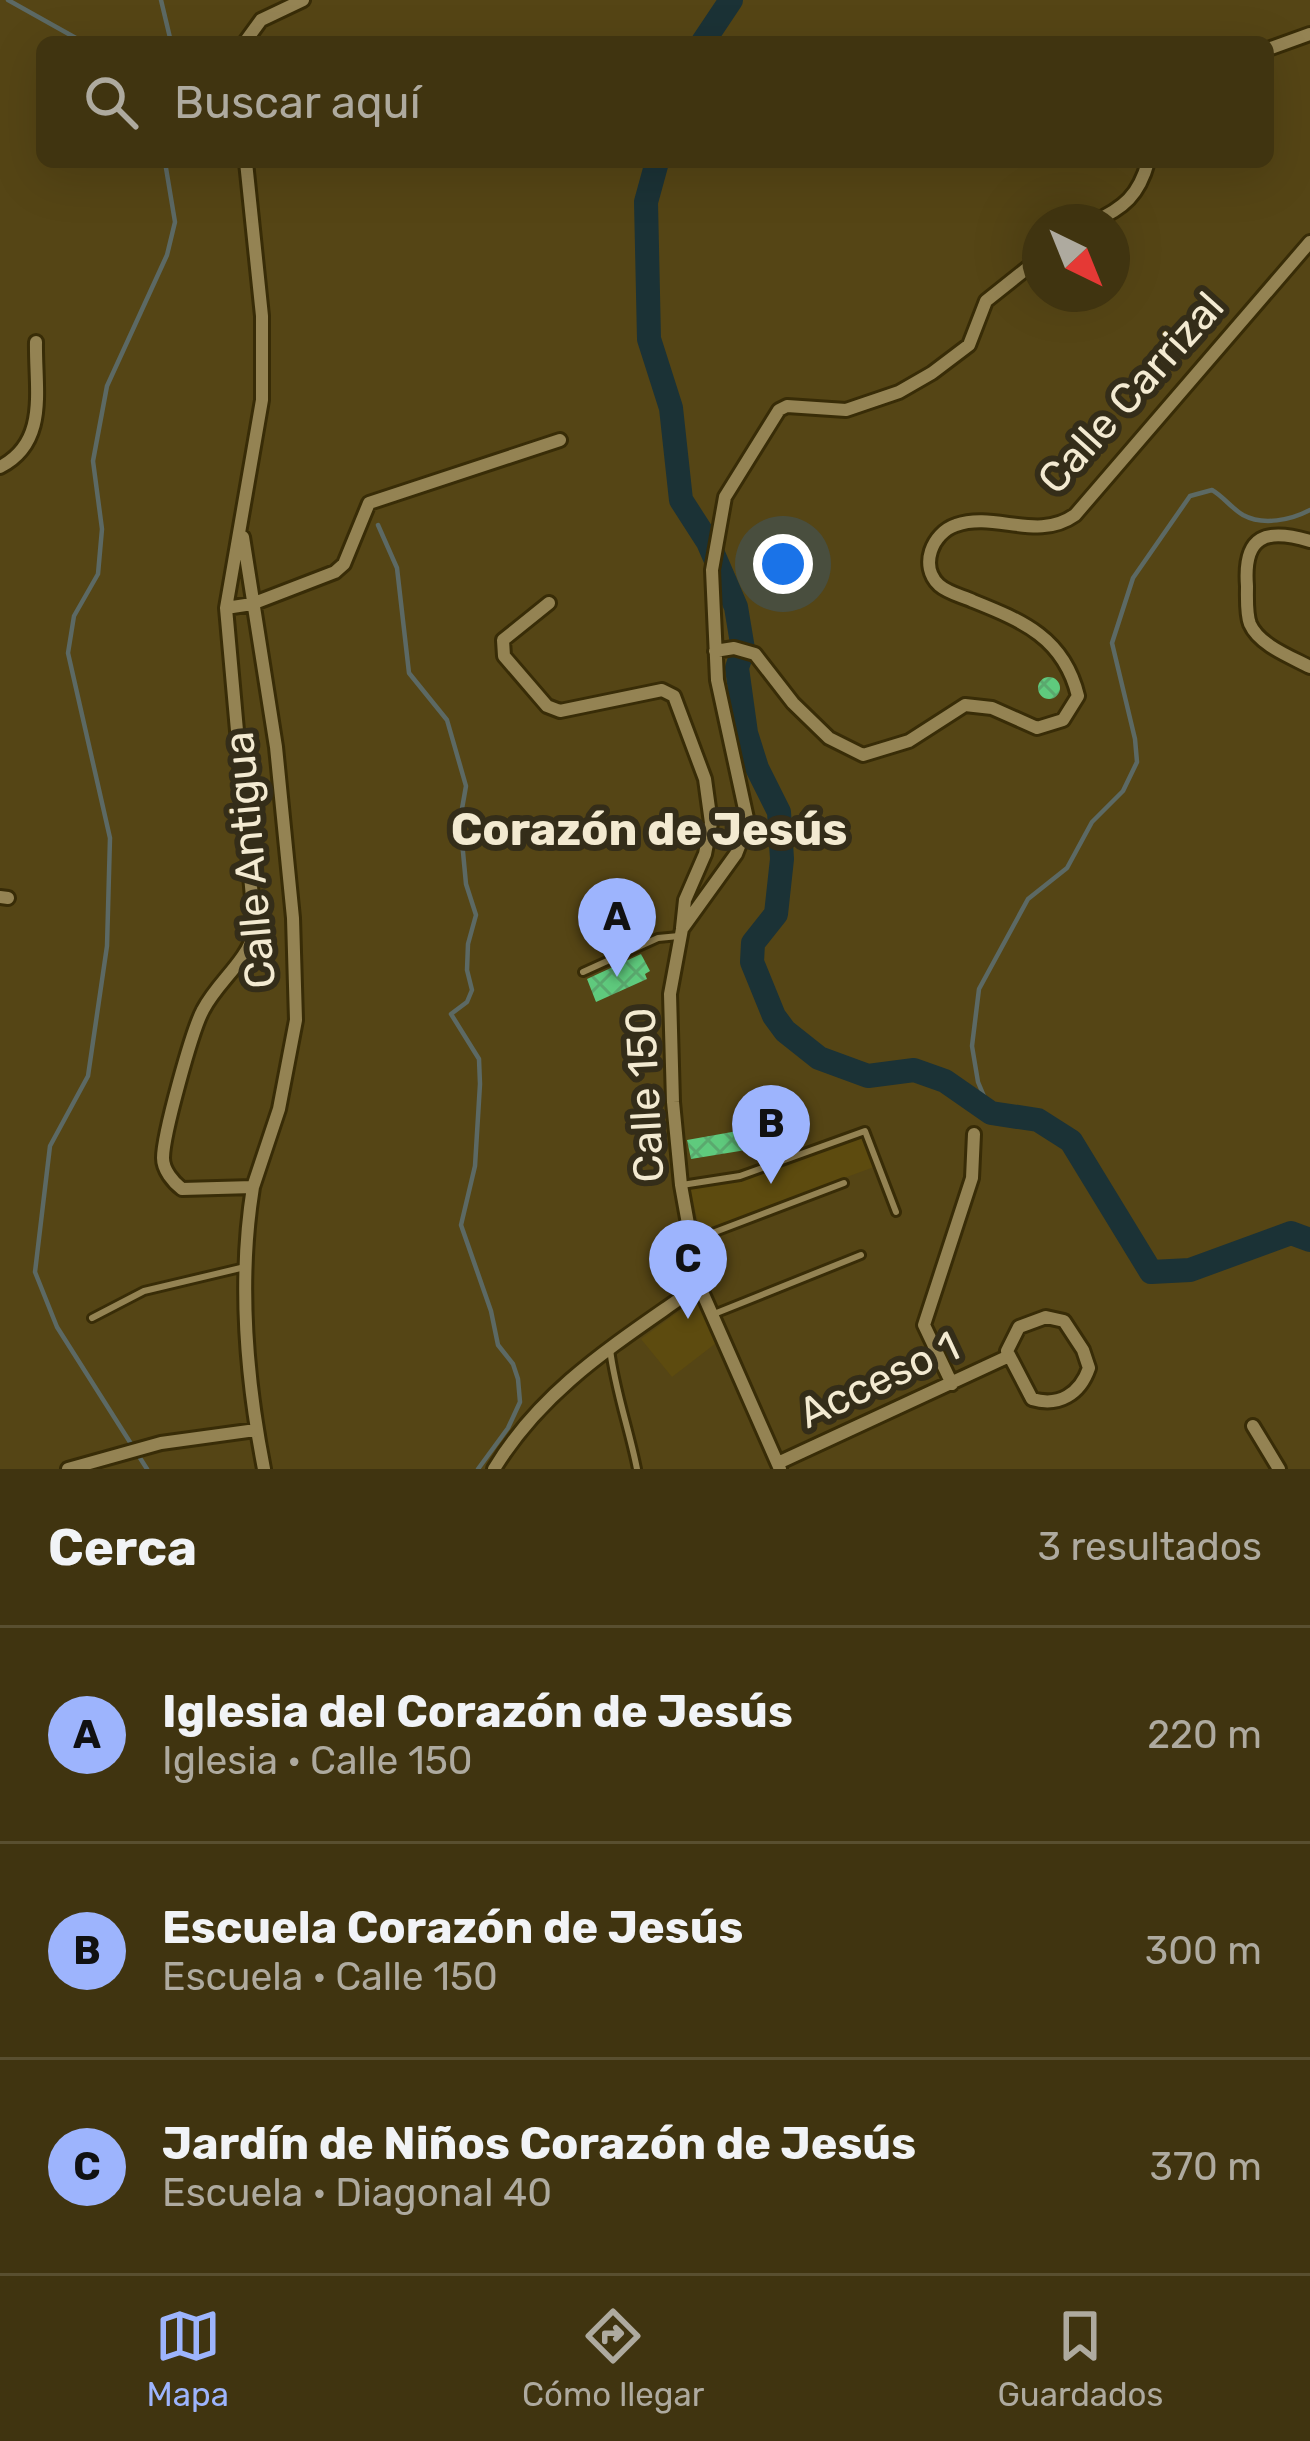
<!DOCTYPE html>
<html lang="es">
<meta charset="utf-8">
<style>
body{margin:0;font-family:Rubik,sans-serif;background:#473c19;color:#f1f3f6}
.compass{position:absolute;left:1022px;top:204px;width:108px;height:108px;border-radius:50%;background:#403410;box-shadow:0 12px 48px #0002;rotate:137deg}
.you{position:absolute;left:783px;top:564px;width:42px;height:42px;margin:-30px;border:9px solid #fff;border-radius:50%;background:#1a73e8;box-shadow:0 0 0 18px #1a73e833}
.badge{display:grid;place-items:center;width:78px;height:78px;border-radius:50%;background:#9db4fd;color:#111;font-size:39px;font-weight:700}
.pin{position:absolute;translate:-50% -99px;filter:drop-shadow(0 3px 6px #0008)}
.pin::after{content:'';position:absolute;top:63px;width:42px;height:36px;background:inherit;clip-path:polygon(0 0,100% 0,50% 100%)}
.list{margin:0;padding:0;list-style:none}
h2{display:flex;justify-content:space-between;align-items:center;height:156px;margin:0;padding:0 48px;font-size:51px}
h2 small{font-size:39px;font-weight:400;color:#aeaa9f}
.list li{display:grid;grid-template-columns:78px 1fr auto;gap:36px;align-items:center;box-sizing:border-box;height:216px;padding:0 48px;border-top:3px solid #594f30}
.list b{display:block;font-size:45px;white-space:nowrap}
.list p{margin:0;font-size:39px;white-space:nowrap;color:#aeaa9f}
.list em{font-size:39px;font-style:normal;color:#aeaa9f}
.icon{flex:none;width:66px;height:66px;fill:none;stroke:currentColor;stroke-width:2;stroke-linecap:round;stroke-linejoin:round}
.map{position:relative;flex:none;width:1310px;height:1469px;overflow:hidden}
.search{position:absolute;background:#403410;box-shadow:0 12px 48px #0002;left:36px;right:36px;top:36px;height:132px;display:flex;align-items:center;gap:30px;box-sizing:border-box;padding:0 42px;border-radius:18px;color:#aeaa9f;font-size:45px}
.sheet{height:804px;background:#403410}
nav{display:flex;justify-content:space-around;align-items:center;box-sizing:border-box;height:168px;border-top:3px solid #594f30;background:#403410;font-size:33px;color:#aeaa9f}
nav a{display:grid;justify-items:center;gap:6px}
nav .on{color:#9db4fd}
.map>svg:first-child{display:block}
.built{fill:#5d4b0f}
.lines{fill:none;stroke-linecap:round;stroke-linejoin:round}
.stream{stroke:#5c6964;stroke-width:4.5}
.river{stroke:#1b3236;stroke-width:24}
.building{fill:url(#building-cross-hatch)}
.service-casing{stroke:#382c07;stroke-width:12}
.minor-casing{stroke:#382c07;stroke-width:18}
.service{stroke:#948353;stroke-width:6}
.minor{stroke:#948353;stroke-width:12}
.labels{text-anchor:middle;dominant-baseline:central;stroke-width:12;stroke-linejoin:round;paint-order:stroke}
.street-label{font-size:42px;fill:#f3ead1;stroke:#342d19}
.neighbourhood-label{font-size:45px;font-weight:bold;fill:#f3ead1;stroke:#342d19}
</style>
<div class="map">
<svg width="1310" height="1469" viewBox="0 0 1310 1469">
<defs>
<pattern id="building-cross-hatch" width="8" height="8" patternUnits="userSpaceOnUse" patternTransform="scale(3)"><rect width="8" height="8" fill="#5fca7d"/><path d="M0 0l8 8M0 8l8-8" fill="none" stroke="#5aa96e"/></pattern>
</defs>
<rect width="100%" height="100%" fill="#554515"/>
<!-- built -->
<path class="built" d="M862,1136L874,1167L700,1231L690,1188L737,1180Z
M696,1299L720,1340L672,1377L641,1339Z"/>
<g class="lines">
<!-- stream -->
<path class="stream" d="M8,0L83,42
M161,0L171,42
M378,525L397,568L409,673L447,720L466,786L460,820L466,884L476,915L468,944L467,970L472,990L467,1002L451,1014L479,1059L480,1084L475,1166L461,1225L491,1311L498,1345L513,1364L518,1379L520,1402L508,1428L478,1469
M991,1113L978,1082L972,1046L979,989L1028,899L1067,868L1092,822L1123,791L1137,762L1135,739L1112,643L1133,578L1190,496L1212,490C1224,497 1231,508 1243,515C1263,526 1291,520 1310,510
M147,1469L57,1327L35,1272L50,1146L88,1076L107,946L110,838L68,653L74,616L98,574L102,529L93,461L107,386L167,255L175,222L165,162"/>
<!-- river -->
<path class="river" d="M703,42L731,0
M657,162L646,202L649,339L671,408L681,500L708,542L736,607L743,649L737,668L746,733L757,768L779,812L782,859L776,914L753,943L752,962L774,1016L785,1031L819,1058L868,1076L914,1070L945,1081L991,1113L1038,1120L1071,1141L1151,1272L1190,1270L1291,1233L1310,1240"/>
</g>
<!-- building -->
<path class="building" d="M1038 688a11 11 0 1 1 22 0a11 11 0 1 1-22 0Z
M641,954L650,971L645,974L647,979L596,1002L587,979Z
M743,1130L746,1150L691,1159L687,1140Z"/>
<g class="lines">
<!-- service casing -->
<g class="service-casing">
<path id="service" d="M583,972L658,938L679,936
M682,1185L740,1176L865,1131L896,1212
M694,1240L844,1183
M714,1314L861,1255
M92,1318L144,1291L245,1267
M610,1349C615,1391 629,1428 637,1469"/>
</g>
<!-- minor casing -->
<g class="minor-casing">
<path id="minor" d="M245,42L261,20L303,0
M1268,49L1310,34
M246,162L262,316V400L226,608L255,931C246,963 218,981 203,1010C192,1030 163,1135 163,1158C163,1170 173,1182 182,1189L253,1187C238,1280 246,1377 264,1469
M1093,222C1124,208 1139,195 1148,162
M0,467C49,442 35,389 36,342
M243,537L276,747L293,918L296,1020L279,1109L253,1187
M1310,541C1266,528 1243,535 1247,586C1247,597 1246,614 1250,624C1259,645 1291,657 1310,667
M549,603L503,640L504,656L547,706L560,711L662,690L674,696L705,779L711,823L705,854L685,900L682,928
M226,608L252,604L335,572L344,564L369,503L560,440
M715,651L734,648L755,654L793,703L829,738L863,755L909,741L965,705L992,708L1037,728L1063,720L1078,696C1064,638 1023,621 973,601C962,596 948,593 939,585C919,566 932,533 956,525C995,511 1037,542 1075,515L1310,242
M0,897L8,898
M1046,1317L1064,1321L1083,1350L1089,1368C1080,1394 1059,1407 1032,1399L1007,1351L1019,1327Z
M952,1384L924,1325L972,1178L974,1134
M1253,1426L1279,1469
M778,1463L1009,1356
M68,1469L161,1443L256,1430
M494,1469C545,1385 621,1341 699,1285
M780,1469L699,1285L681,1185L673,1102L670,994L682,929L736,854L748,823L717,680L712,570L725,497L779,410L787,406L846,410L899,392L932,373L969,345L986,301L1040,258"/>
</g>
<!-- service -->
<use href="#service" class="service"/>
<!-- minor -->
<use href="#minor" class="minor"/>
</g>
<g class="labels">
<!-- street labels -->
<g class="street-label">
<text transform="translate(1131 393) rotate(-48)">Calle Carrizal</text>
<text transform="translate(250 860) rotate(-95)">Calle Antigua</text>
<text transform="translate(645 1095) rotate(-93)">Calle 150</text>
<text transform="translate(879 1380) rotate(-25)">Acceso 1</text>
</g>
<!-- neighbourhood labels -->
<g class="neighbourhood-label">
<text x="649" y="829">Corazón de Jesús</text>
</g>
</g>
</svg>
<svg class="compass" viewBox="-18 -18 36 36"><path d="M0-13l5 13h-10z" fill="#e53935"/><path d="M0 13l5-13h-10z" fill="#aeaa9f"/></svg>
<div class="you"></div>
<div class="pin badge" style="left:617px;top:977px">A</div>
<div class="pin badge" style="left:771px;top:1184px">B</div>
<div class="pin badge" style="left:688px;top:1319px">C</div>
<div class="search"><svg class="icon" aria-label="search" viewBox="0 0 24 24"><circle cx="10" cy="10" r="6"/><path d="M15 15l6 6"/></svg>Buscar aquí</div>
</div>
<section class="sheet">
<h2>Cerca<small>3 resultados</small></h2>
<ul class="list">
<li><span class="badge">A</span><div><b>Iglesia del Corazón de Jesús</b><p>Iglesia · Calle 150</p></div><em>220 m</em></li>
<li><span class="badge">B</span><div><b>Escuela Corazón de Jesús</b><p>Escuela · Calle 150</p></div><em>300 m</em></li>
<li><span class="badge">C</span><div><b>Jardín de Niños Corazón de Jesús</b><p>Escuela · Diagonal 40</p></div><em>370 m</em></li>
</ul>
</section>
<nav>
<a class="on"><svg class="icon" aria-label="map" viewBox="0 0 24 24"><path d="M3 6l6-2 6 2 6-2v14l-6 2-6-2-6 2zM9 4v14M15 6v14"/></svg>Mapa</a>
<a><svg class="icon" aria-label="directions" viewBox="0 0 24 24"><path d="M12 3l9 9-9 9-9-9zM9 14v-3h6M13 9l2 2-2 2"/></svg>Cómo llegar</a>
<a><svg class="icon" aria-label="saved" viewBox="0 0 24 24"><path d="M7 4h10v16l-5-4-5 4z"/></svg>Guardados</a>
</nav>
